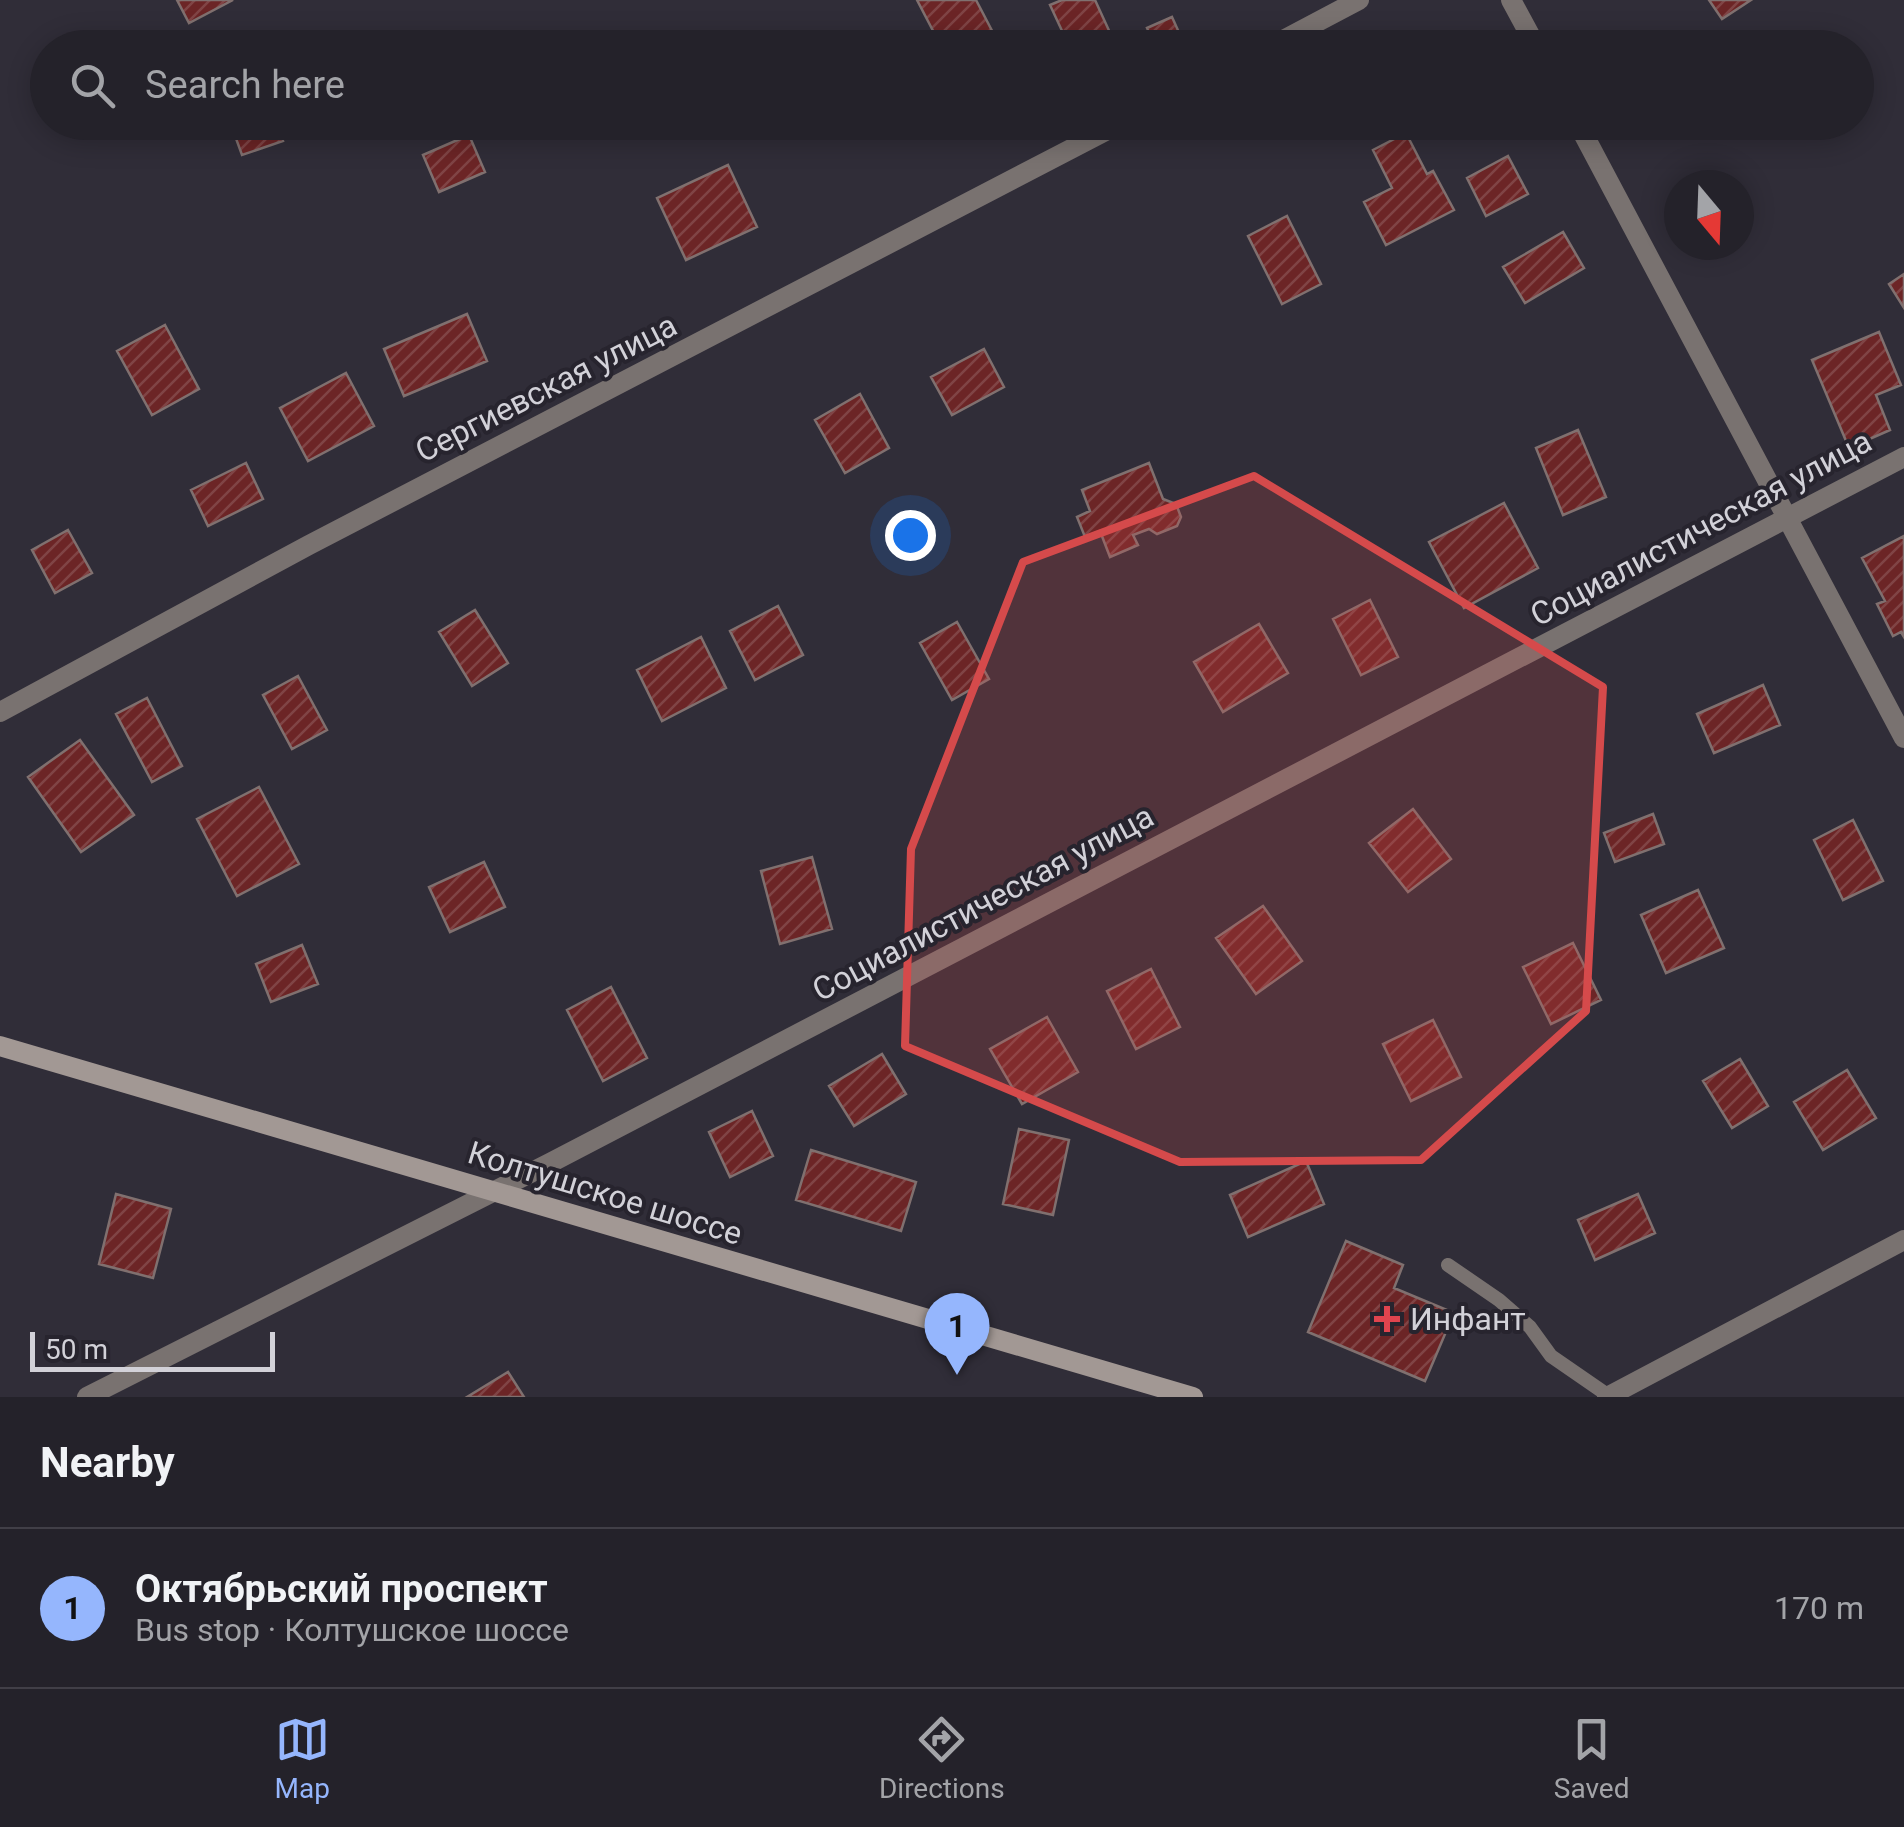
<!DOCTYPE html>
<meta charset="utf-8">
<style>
body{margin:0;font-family:Roboto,sans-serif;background:#302f36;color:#f1f3f6}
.compass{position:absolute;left:1664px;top:170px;width:90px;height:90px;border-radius:50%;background:#24222a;box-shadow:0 5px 25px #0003;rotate:161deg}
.scale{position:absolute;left:30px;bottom:25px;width:245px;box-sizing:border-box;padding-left:10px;border:5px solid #d2d1d8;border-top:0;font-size:28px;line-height:35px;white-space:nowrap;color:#d2d1d8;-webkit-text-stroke:8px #27242e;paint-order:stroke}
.you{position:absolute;left:910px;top:535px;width:35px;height:35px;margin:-25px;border:8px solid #fff;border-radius:50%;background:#1a73e8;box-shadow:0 0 0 15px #1a73e833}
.badge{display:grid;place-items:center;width:65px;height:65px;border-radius:50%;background:#95b6fd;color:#111;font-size:32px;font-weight:700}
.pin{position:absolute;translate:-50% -82px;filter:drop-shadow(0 2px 5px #0008)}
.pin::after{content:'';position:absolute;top:52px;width:35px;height:30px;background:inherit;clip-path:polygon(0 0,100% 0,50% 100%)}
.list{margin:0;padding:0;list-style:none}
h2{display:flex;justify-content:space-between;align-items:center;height:130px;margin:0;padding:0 40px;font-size:42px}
h2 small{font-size:32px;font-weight:400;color:#a3a4a8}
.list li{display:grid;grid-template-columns:65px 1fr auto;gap:30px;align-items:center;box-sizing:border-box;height:160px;padding:0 40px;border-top:2px solid #413f47}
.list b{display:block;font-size:38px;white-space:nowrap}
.list p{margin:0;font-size:32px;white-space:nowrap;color:#a3a4a8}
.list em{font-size:32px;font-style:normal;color:#a3a4a8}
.icon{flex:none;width:55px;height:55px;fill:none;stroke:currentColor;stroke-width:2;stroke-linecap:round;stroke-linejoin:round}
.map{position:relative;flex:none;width:1904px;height:1397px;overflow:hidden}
.search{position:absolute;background:#24222a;box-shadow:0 5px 25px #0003;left:30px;right:30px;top:30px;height:110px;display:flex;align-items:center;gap:25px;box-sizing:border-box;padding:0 35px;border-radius:55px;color:#a3a4a8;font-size:38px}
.sheet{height:290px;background:#24222a}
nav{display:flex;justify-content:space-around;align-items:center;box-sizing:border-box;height:140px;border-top:2px solid #413f47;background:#24222a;font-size:28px;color:#a3a4a8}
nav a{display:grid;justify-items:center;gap:5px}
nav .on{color:#95b6fd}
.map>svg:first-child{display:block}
.building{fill:url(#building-hatch);stroke:#80706f;stroke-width:2.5}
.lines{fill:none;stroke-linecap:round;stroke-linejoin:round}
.service{stroke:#797270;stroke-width:14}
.minor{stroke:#797270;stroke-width:20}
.tertiary{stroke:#797270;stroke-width:20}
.secondary{stroke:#a29894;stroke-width:20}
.marked{fill:#d54a4b;fill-opacity:0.2;stroke:#d54a4b;stroke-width:8;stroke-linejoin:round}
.health-dot{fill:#e0444e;stroke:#27242e;stroke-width:4}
.labels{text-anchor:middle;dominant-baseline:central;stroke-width:8;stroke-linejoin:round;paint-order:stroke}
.street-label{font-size:32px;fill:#d2d1d8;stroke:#27242e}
.poi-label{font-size:32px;fill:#d2d1d8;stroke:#27242e;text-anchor:start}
</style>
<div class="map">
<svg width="1904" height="1397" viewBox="0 0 1904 1397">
<defs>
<pattern id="building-hatch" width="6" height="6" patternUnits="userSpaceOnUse" patternTransform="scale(2.5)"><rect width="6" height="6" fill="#6c2526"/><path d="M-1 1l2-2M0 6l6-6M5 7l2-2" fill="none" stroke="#804445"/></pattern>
</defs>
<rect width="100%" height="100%" fill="#302d38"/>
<!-- building -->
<path class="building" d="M177,0H233L189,23Z
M917,0H976L1001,48H942Z
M1062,0H1095L1117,48H1070L1050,5Z
M1709,0H1751L1722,19Z
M1172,17L1186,48H1156L1147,28Z
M230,122H276L283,141L242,155Z
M1406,133L1427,174L1433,171L1454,210L1386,245L1364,202L1392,188L1373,150Z
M469,135L485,172L439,192L423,155Z
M1508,156L1528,194L1486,216L1467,178Z
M728,165L757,227L686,260L657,198Z
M1287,216L1321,284L1282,304L1248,236Z
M1563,232L1584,268L1525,303L1503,267Z
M1904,274V308L1889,284Z
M467,314L487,361L404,396L384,349Z
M165,325L199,389L152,415L117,351Z
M1879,332L1901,385L1876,395L1890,430L1849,448L1812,360Z
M984,349L1004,387L952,415L931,377Z
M346,373L374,426L308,461L280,408Z
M860,394L889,448L845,473L815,420Z
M1578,430L1606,497L1563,515L1536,448Z
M246,463L263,499L208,526L191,490Z
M1149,463L1163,499L1176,504L1181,517L1177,526L1157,534L1149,529L1133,535L1138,545L1110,557L1100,531L1085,537L1077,517L1090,511L1082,490Z
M1504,503L1538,568L1464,608L1429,542Z
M68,530L92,573L55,593L32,550Z
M1904,536V637L1901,632L1893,636L1877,604L1885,601L1862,558Z
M1370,600L1398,657L1361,675L1333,619Z
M778,606L803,655L755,680L730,631Z
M475,610L508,663L472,686L439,632Z
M957,622L989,679L952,700L920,643Z
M1259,624L1288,673L1223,712L1194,662Z
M701,637L726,688L662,721L637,670Z
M298,676L327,730L292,749L263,695Z
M1763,685L1780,725L1714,753L1697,714Z
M147,698L182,766L152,782L116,714Z
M80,740L134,815L81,852L28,777Z
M259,787L299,864L237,896L197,819Z
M1413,809L1451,859L1408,892L1369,843Z
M1653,814L1664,844L1615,862L1604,833Z
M1853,820L1883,881L1843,900L1814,840Z
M812,857L832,929L780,944L761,871Z
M484,862L505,907L450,932L429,887Z
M1698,890L1724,948L1666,973L1641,915Z
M1263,906L1302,961L1256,994L1216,938Z
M1573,943L1601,1000L1551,1024L1523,967Z
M302,945L318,984L271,1002L256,964Z
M1151,969L1180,1027L1136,1049L1107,991Z
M611,987L647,1058L603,1081L567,1010Z
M1047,1017L1078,1072L1022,1104L990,1049Z
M1433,1020L1461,1077L1411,1101L1383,1044Z
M882,1054L906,1094L854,1126L829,1086Z
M1740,1059L1768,1106L1732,1128L1703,1081Z
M1847,1070L1876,1118L1823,1150L1794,1102Z
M752,1111L773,1156L730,1177L709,1132Z
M1019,1129L1069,1140L1053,1215L1003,1204Z
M811,1150L916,1182L901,1231L796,1200Z
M1306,1161L1324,1204L1248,1237L1230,1195Z
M116,1194L171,1209L153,1278L99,1264Z
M1638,1194L1655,1233L1595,1260L1578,1220Z
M1346,1241L1403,1265L1394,1288L1454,1313L1425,1381L1308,1332Z
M508,1372L524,1397H467Z"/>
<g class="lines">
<!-- service -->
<path class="service" d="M1448,1265L1499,1300L1530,1327L1551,1356L1609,1396"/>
<!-- minor -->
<path class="minor" d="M1511,0L1537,48
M1268,48L1359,0
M1577,122L1904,738
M0,712L309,545L1123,122
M87,1397L550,1163L1904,457"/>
<!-- tertiary -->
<path class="tertiary" d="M1607,1397L1904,1240"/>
<!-- secondary -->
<path class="secondary" d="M0,1046L1193,1397"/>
</g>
<!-- marked area -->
<path class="marked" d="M1254,476L1603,687L1586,1011L1421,1160L1180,1162L905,1046L911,849L1023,562Z"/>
<!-- markers -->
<path class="health-dot" d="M1382 1304h10v10h10v10h-10v10h-10v-10h-10v-10h10z"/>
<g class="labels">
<!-- street labels -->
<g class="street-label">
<text transform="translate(546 388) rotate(-27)">Сергиевская улица</text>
<text transform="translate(1701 528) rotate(-28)">Социалистическая улица</text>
<text transform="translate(983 903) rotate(-28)">Социалистическая улица</text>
<text transform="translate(605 1193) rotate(17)">Колтушское шоссе</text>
</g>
<!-- poi labels -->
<g class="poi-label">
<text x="1410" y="1319">Инфант</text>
</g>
</g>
</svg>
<svg class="compass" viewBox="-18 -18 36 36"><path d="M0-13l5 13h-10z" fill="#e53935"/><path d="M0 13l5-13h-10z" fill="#a3a4a8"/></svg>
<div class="scale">50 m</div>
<div class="you"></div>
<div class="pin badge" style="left:957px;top:1375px">1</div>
<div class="search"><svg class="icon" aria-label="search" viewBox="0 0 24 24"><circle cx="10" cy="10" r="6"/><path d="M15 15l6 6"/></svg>Search here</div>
</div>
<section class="sheet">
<h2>Nearby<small></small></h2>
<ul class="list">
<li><span class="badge">1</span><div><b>Октябрьский проспект</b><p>Bus stop · Колтушское шоссе</p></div><em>170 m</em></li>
</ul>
</section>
<nav>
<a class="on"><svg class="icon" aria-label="map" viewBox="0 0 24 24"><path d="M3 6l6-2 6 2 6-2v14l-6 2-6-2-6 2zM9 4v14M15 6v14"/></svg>Map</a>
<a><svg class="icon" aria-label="directions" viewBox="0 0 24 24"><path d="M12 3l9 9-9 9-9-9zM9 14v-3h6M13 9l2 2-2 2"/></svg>Directions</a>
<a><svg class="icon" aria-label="saved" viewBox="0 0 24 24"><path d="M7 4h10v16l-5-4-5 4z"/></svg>Saved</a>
</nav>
